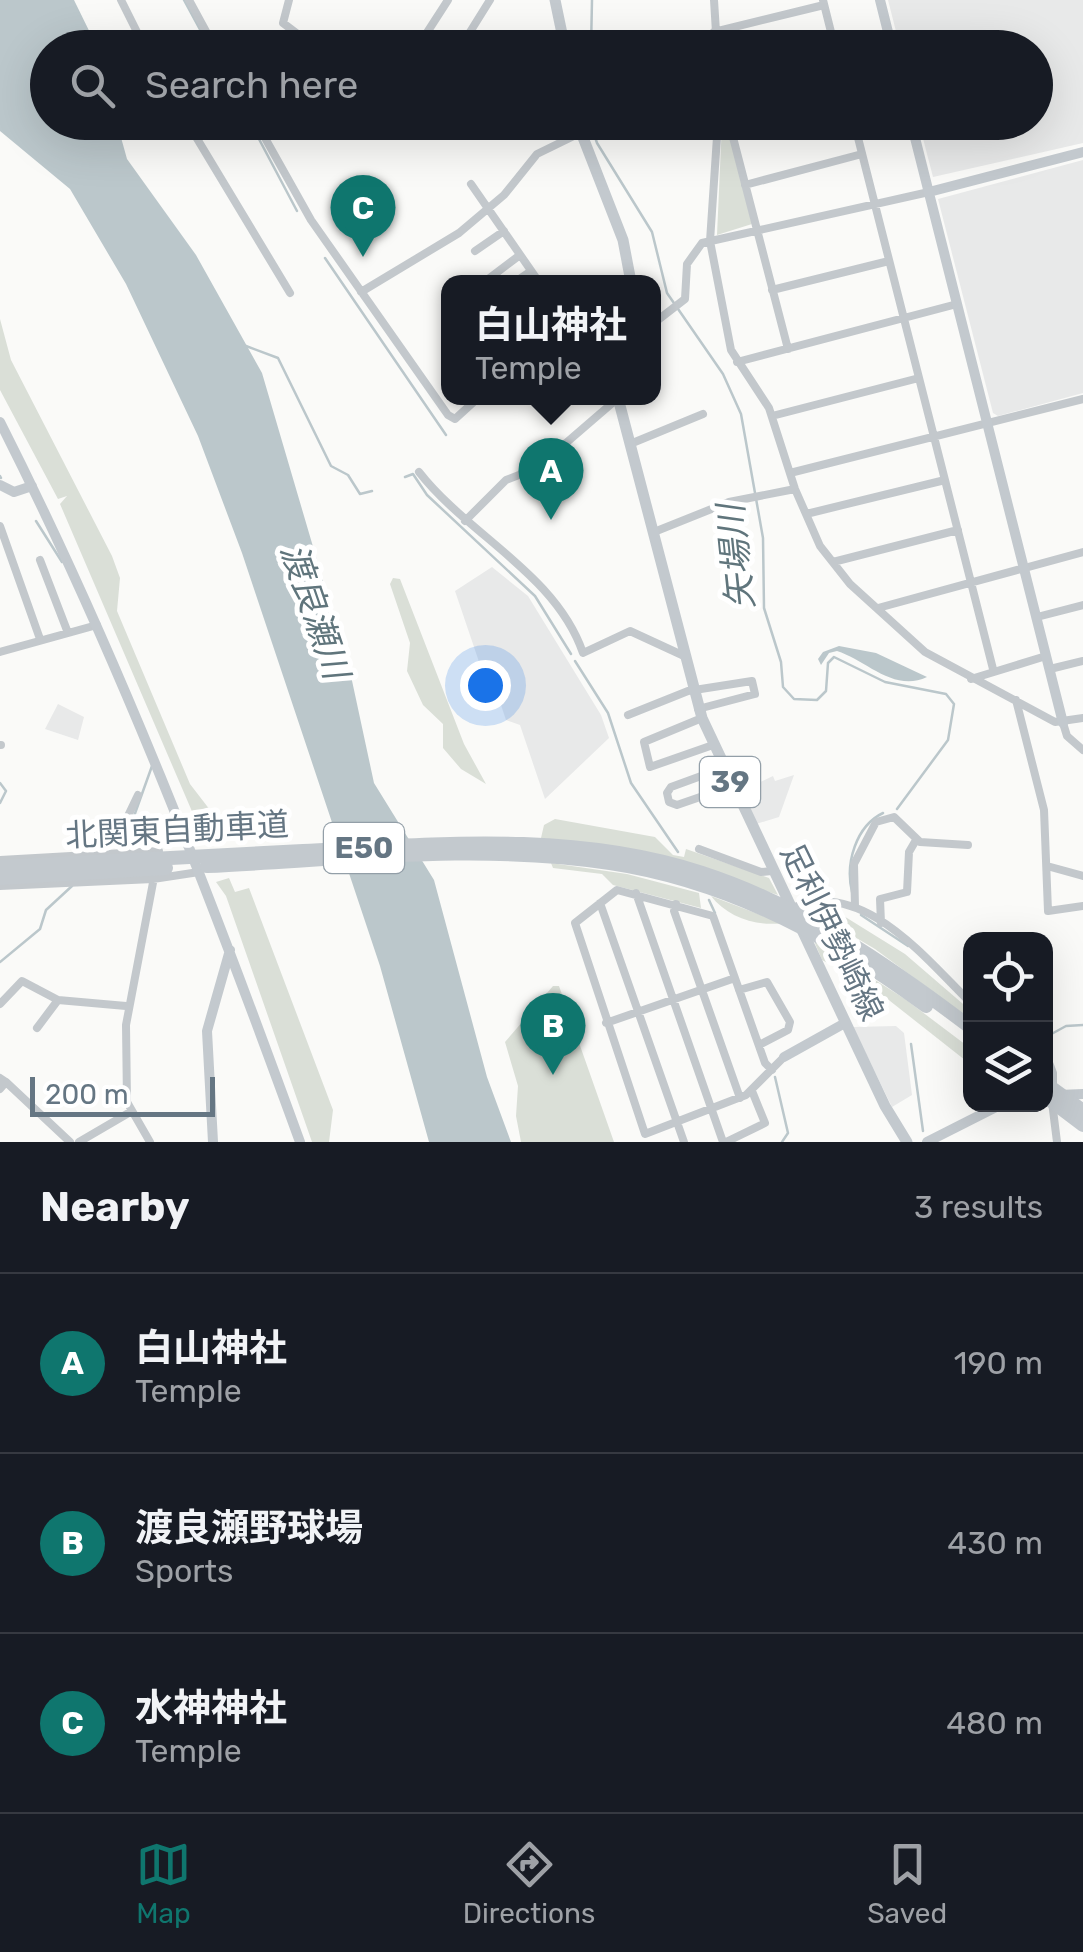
<!DOCTYPE html>
<meta charset="utf-8">
<style>
body{margin:0;font-family:Rubik,"Noto Sans JP",sans-serif;background:#20242c;color:#f1f3f6}
.controls{position:absolute;right:30px;bottom:30px;display:grid;overflow:hidden;border-radius:20px;box-shadow:0 10px 40px #0002}
.controls button{width:90px;height:90px;display:grid;place-items:center;padding:0;border:0;border-bottom:2px solid #363941;background:#171b24;color:#f1f3f6;font:50px sans-serif}
.scale{position:absolute;left:30px;bottom:25px;width:185px;box-sizing:border-box;padding-left:10px;border:5px solid #657683;border-top:0;font-size:28px;line-height:35px;white-space:nowrap;color:#657683;-webkit-text-stroke:8px #fff;paint-order:stroke}
.you{position:absolute;left:485px;top:685px;width:35px;height:35px;margin:-25px;border:8px solid #fff;border-radius:50%;background:#1a73e8;box-shadow:0 0 0 15px #1a73e833}
.badge{display:grid;place-items:center;width:65px;height:65px;border-radius:50%;background:#0f766e;color:#fff;font-size:32px;font-weight:700}
.pin{position:absolute;translate:-50% -82px;filter:drop-shadow(0 2px 5px #0008)}
.pin::after{content:'';position:absolute;top:52px;width:35px;height:30px;background:inherit;clip-path:polygon(0 0,100% 0,50% 100%)}
.popup{position:absolute;left:441px;top:275px;width:220px;height:130px;box-sizing:border-box;display:grid;place-content:center;border-radius:20px;background:#171b24;filter:drop-shadow(0 2px 8px #0005);font-size:32px;white-space:nowrap;color:#9ea1a6}
.popup b{font-size:38px;color:#f1f3f6}
.popup::after{content:'';position:absolute;left:50%;top:100%;margin-left:-20px;border:20px solid transparent;border-top-color:#171b24}
.list{margin:0;padding:0;list-style:none}
h2{display:flex;justify-content:space-between;align-items:center;height:130px;margin:0;padding:0 40px;font-size:42px}
h2 small{font-size:32px;font-weight:400;color:#9ea1a6}
.list li{display:grid;grid-template-columns:65px 1fr auto;gap:30px;align-items:center;box-sizing:border-box;height:180px;padding:0 40px;border-top:2px solid #363941}
.list b{display:block;font-size:38px;white-space:nowrap}
.list p{margin:0;font-size:32px;white-space:nowrap;color:#9ea1a6}
.list em{font-size:32px;font-style:normal;color:#9ea1a6}
.icon{flex:none;width:55px;height:55px;fill:none;stroke:currentColor;stroke-width:2;stroke-linecap:round;stroke-linejoin:round}
.map{position:relative;flex:none;width:1083px;height:1142px;overflow:hidden}
.search{position:absolute;background:#171b24;box-shadow:0 10px 40px #0002;left:30px;right:30px;top:30px;height:110px;display:flex;align-items:center;gap:25px;box-sizing:border-box;padding:0 35px;border-radius:55px;color:#9ea1a6;font-size:38px}
.sheet{height:670px;background:#171b24}
nav{display:flex;justify-content:space-around;align-items:center;box-sizing:border-box;height:140px;border-top:2px solid #363941;background:#171b24;font-size:28px;color:#9ea1a6}
nav a{display:grid;justify-items:center;gap:5px}
nav .on{color:#0f766e}
.map>svg:first-child{display:block}
.built{fill:#e8e9e9}
.green{fill:#dadfd7}
.water{fill:#bbc7cb}
.lines{fill:none;stroke-linecap:round;stroke-linejoin:round}
.stream{stroke:#bbc7cb;stroke-width:2.5}
.street{stroke:#c3c8cc;stroke-width:8}
.secondary{stroke:#c3c9ce;stroke-width:10}
.primary{stroke:#c3c9ce;stroke-width:11}
.highway{stroke:#c3c9ce;stroke-width:14}
.labels{text-anchor:middle;dominant-baseline:central;stroke-width:10;stroke-linejoin:round;paint-order:stroke}
.shield{fill:#fff;stroke:#939fa8;stroke-width:2.5}
.shield-label{font-size:30px;font-weight:bold;fill:#657683}
.street-label{font-size:32px;fill:#657683;stroke:#fff}
.water-label{font-size:35px;font-style:italic;fill:#60757c;stroke:#fff}
</style>
<div class="map">
<svg width="1083" height="1142" viewBox="0 0 1083 1142">
<rect width="100%" height="100%" fill="#fafaf8"/>
<!-- built -->
<path class="built" d="M888,0H1083V143L933,177L919,123L1036,122V48L900,47Z
M1083,160V393L998,416L993,413L938,199Z
M492,567L528,596L601,715L609,738L545,799L520,725L506,720L499,699L492,700L455,591Z
M58,704L84,717L78,740L45,729Z
M794,775L779,817L756,824L740,792L773,776L775,781Z
M896,1026L904,1033L912,1095L892,1107L853,1027Z"/>
<!-- green -->
<path class="green" d="M722,123H726L752,224L717,235Z
M0,319L11,360L112,556L120,578L117,611L190,784L227,832L213,835L215,841L206,844L60,504L67,496L58,499L0,390Z
M393,578L400,579L464,744L486,784L461,769L443,748V724L423,705L407,671L410,643L390,584Z
M555,819L655,837L673,855L684,857L686,849L769,878L778,895L650,853L541,838L544,825Z
M551,863L627,874L699,893L701,908L613,885L602,874L553,868Z
M229,878L235,892L249,888L333,1110L329,1142H312L226,896L216,882Z
M711,896L782,923C757,927 727,917 711,896Z
M813,905H826L905,954L970,1010V1019L875,949L809,910Z
M814,941L905,999L970,1048V1064L871,986L822,960Z
M553,986H559L614,1142H521L516,1116L518,1086L505,1042Z"/>
<!-- water -->
<path class="water" d="M0,0H74L97,47L48,48V122L117,123L127,159L196,255L262,373L351,676L374,783L434,880L487,1077L511,1142H429L380,966L242,553L198,436L126,284L70,189L0,131Z
M839,646L876,653L927,677C894,693 866,660 837,651L829,653L821,665L818,659L823,652Z"/>
<g class="lines">
<!-- stream -->
<path class="stream" d="M184,0L210,48
M591,48L592,0
M250,122L297,211
M590,122L597,143L652,232L667,293L723,374L741,414L763,538L764,608L781,662L783,687L794,699L817,700L826,691L828,663L834,657L885,682L946,694L954,704L948,740L897,809
M325,258L446,435
M246,346L278,358L331,466L348,475L360,494L372,491
M0,476L1,478
M405,477L413,474L427,495L535,596L571,654
M36,521L62,562
M575,661L608,713L631,783L678,852
M0,783L6,791L0,803
M90,852L112,840L133,819L152,766
M852,892C845,863 856,826 883,813
M709,900L715,913
M861,915L908,946
M0,962L40,929L46,910L72,886
M1046,1037L1066,1026L1083,1025
M911,1044L923,1131
M775,1077L788,1133L782,1142"/>
<!-- street -->
<path class="street" d="M121,0L145,48
M189,0L215,48
M289,0L283,23L316,48
M714,0L717,48
M823,0L835,48
M714,32L824,5
M426,34L448,48
M417,48L448,0
M460,48L490,0
M867,48L891,42
M187,122L290,293
M256,122L311,220L448,415L455,419L478,398
M406,122L413,129L416,122
M718,122L710,241L731,350L769,408L795,489L820,546L850,584L925,652L1055,722L1083,718
M729,122L788,349
M854,122L993,669
M471,184L539,282
M745,185L862,154
M475,251L504,231
M487,280L520,255
M515,282L531,271
M772,290L889,261
M361,292L459,233L504,195L537,154L580,133
M654,323L685,299L687,264L702,243L929,192
M737,362L957,304
M772,416L919,378
M630,444L703,414
M419,472C468,535 556,574 583,653L630,631L682,655
M790,473L1083,399
M806,514L945,480
M465,521L506,480L537,468L617,399
M0,526L40,639
M654,532L729,502L795,489
M40,560L68,633
M833,562L958,530
M878,608L1083,552
M1037,617L1083,605
M0,652L97,625
M1050,669L1083,661
M971,679L1046,656
M1016,700L1044,810L1048,911L1083,906
M628,715L688,691L752,681L755,694L698,709
M702,718L644,742L650,767L713,745
M1063,723L1067,736L1083,750
M0,745H1
M723,768L671,787L667,793L669,802L677,805L732,786
M699,849L761,872L772,871
M83,850L109,823L127,818L138,795
M0,860L159,851L126,1025L127,1102L150,1142
M1047,866L1083,876
M0,886L153,879L199,872
M636,893L723,1142
M600,903L684,1142
M676,904L674,911L740,1098
M855,907L854,864L876,822L894,817L920,842L968,845
M790,909C861,876 925,958 970,1002
M881,923L880,899L907,892L909,852L916,840
M739,990L767,982L790,1022L788,1030L759,1045
M0,1004L22,981L58,1000L126,1006
M606,1023L735,978
M37,1028L58,1000
M1046,1055L1053,1073V1088
M772,1070L765,1063L713,916L617,890L575,923L645,1134L746,1095L784,1057
M0,1078L6,1082L0,1089
M6,1082L70,1142
M1052,1102L1057,1142
M79,1142L132,1111
M726,1142L765,1123L752,1091"/>
<!-- secondary -->
<path class="secondary" d="M880,0L892,48
M911,122L1063,723
M929,192L1083,152
M0,422C118,655 211,897 300,1142
M0,485L14,492L32,486
M784,1057L845,1023
M1059,1095L1083,1094
M213,1142L207,1031L230,950
M927,1142L1002,1104"/>
<!-- primary -->
<path class="primary" d="M555,0L565,48
M577,122L623,240L631,282
M618,398L702,718L885,1106L907,1142"/>
<!-- highway -->
<path class="highway" d="M207,866C340,860 478,843 610,863C725,880 833,937 926,1006
M0,867C101,861 202,857 303,851C436,844 574,831 702,873C803,906 887,964 970,1027
M0,878L166,868
M1046,1084L1083,1111
M1046,1097L1083,1125"/>
</g>
<g class="labels">
<!-- shield labels -->
<g class="shield">
<rect x="700" y="757" width="60" height="50" rx="8"/>
<rect x="324" y="823" width="80" height="50" rx="8"/>
</g>
<g class="shield-label">
<text x="730" y="782">39</text>
<text x="364" y="848">E50</text>
</g>
<!-- street labels -->
<g class="street-label">
<text transform="translate(177 830) rotate(-3)">北関東自動車道</text>
<text transform="translate(832 932) rotate(64)">足利伊勢崎線</text>
</g>
<!-- water labels -->
<g class="water-label">
<text transform="translate(736 557) rotate(-96)">矢場川</text>
<text transform="translate(315 611) rotate(71)">渡良瀬川</text>
</g>
</g>
</svg>
<div class="controls">
<button><svg class="icon" aria-label="locate" viewBox="0 0 24 24"><circle cx="12" cy="12" r="6"/><path d="M12 2v4M12 18v4M2 12h4M18 12h4"/></svg></button>
<button><svg class="icon" aria-label="layers" viewBox="0 0 24 24"><path d="M12 4l9 5-9 5-9-5zM3 14l9 5 9-5"/></svg></button>
</div>
<div class="scale">200 m</div>
<div class="you"></div>
<div class="pin badge" style="left:551px;top:520px">A</div>
<div class="popup"><b>白山神社</b>Temple</div>
<div class="pin badge" style="left:553px;top:1075px">B</div>
<div class="pin badge" style="left:363px;top:257px">C</div>
<div class="search"><svg class="icon" aria-label="search" viewBox="0 0 24 24"><circle cx="10" cy="10" r="6"/><path d="M15 15l6 6"/></svg>Search here</div>
</div>
<section class="sheet">
<h2>Nearby<small>3 results</small></h2>
<ul class="list">
<li><span class="badge">A</span><div><b>白山神社</b><p>Temple</p></div><em>190 m</em></li>
<li><span class="badge">B</span><div><b>渡良瀬野球場</b><p>Sports</p></div><em>430 m</em></li>
<li><span class="badge">C</span><div><b>水神神社</b><p>Temple</p></div><em>480 m</em></li>
</ul>
</section>
<nav>
<a class="on"><svg class="icon" aria-label="map" viewBox="0 0 24 24"><path d="M3 6l6-2 6 2 6-2v14l-6 2-6-2-6 2zM9 4v14M15 6v14"/></svg>Map</a>
<a><svg class="icon" aria-label="directions" viewBox="0 0 24 24"><path d="M12 3l9 9-9 9-9-9zM9 14v-3h6M13 9l2 2-2 2"/></svg>Directions</a>
<a><svg class="icon" aria-label="saved" viewBox="0 0 24 24"><path d="M7 4h10v16l-5-4-5 4z"/></svg>Saved</a>
</nav>
